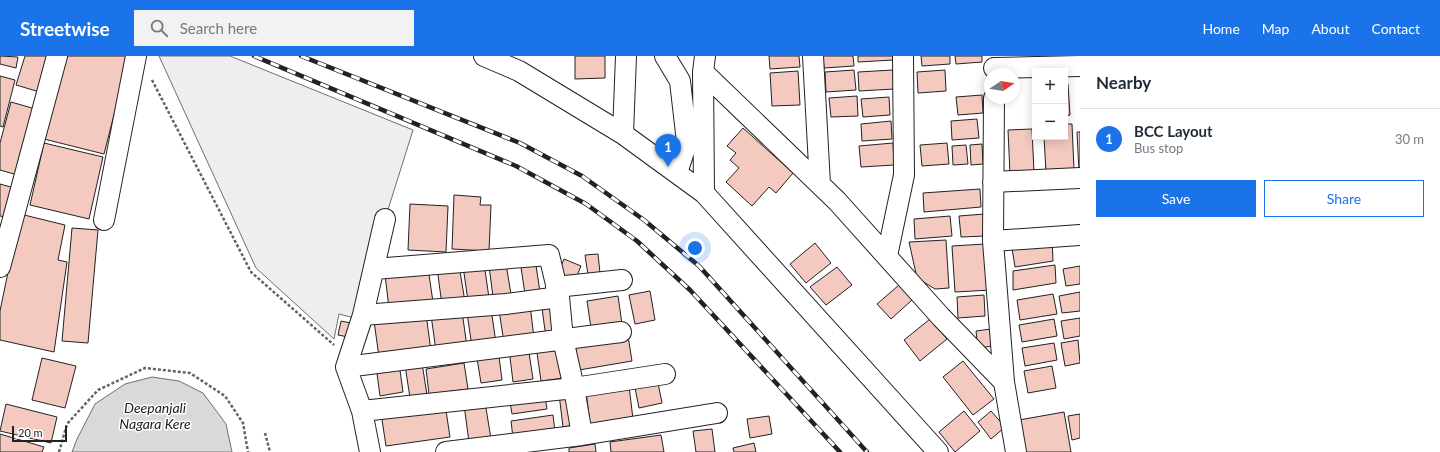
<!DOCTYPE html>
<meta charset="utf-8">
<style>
body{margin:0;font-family:Lato,sans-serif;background:#f2f2f3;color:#1f2937}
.controls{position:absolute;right:12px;top:12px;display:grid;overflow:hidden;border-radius:0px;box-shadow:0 2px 10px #0003}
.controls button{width:36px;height:36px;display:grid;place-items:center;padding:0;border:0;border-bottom:1px solid #e0e1e3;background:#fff;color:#1f2937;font:20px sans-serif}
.compass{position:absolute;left:984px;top:12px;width:36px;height:36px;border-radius:50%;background:#fff;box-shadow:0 2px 10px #0003;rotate:78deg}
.scale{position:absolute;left:12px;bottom:10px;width:55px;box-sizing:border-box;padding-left:4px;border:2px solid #222;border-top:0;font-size:11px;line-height:14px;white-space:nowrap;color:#222;-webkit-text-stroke:3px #fff;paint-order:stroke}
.you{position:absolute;left:695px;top:192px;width:14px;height:14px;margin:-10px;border:3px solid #fff;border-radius:50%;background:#1a73e8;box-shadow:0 0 0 6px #1a73e833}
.badge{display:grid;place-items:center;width:26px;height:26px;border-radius:50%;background:#1a73e8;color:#fff;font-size:13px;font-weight:700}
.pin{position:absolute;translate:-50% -33px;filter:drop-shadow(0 1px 2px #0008)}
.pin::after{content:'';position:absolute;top:21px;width:14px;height:12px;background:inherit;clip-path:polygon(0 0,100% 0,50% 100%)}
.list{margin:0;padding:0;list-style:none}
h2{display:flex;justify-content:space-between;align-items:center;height:52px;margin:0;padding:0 16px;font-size:17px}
h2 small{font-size:13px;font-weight:400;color:#747a83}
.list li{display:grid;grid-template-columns:26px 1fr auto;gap:12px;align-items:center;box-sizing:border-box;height:60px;padding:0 16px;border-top:1px solid #e0e1e3}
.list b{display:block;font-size:15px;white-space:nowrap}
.list p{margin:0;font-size:13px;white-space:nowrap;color:#747a83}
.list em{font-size:13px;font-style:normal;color:#747a83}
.actions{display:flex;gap:8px;padding:12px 16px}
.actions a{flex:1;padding:9px 0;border:1px solid #1a73e8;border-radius:0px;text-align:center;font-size:14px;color:#1a73e8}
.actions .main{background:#1a73e8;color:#fff}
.icon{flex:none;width:22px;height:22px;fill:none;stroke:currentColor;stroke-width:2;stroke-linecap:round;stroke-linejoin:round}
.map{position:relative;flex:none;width:1080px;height:396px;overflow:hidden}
header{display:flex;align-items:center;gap:24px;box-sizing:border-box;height:56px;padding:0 20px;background:#1a73e8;color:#fff}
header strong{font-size:19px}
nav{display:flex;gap:22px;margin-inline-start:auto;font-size:14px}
.search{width:280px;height:36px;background:#f2f2f3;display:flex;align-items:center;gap:10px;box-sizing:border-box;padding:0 14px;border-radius:0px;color:#747a83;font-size:15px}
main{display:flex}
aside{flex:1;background:#fff}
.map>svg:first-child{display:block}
.green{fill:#eee;stroke:#6f6f6f}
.water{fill:#d9d9d9;stroke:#6f6f6f}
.building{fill:#f3c9c0;stroke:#222}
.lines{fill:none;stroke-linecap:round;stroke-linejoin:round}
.minor-casing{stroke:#222;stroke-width:22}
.path{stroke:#646464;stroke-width:2.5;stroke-dasharray:3 2;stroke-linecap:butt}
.minor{stroke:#fff;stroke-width:20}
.rail-casing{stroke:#222;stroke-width:4.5}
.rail{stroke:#fff;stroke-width:3;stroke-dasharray:9;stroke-linecap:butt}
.labels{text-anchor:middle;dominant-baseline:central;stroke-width:3;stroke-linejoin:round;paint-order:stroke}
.water-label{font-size:14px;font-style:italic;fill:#222;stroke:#fff}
</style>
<header>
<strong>Streetwise</strong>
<div class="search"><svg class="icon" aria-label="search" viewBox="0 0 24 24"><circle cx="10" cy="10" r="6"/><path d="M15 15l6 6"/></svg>Search here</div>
<nav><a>Home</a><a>Map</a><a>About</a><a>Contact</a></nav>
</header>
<main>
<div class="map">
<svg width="1080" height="396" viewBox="0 0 1080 396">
<rect width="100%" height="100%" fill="#fff"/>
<!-- green -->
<path class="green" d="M159,0H230L413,74L354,262L339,258L334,283L256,212Z"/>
<!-- water -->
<path class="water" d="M152,321L179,325L203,337L226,368L232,396H72L77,383L95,348L125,328Z"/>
<!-- building -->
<path class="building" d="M0,0L18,1L16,12L0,8Z
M25,0H54L43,37L16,29Z
M65,0H129L104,98L44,83Z
M575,0H605V22L575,23Z
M769,0H799L800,11L770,13Z
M823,0H853L854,10L824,12Z
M858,0H893V4L858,6Z
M921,0H950V8L922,10Z
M955,0H982V6L956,8Z
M854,14L856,34L826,36L825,16Z
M893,14L894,33L859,35L858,16Z
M945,14L946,35L918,37L917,16Z
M798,15L800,49L772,50L770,17Z
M0,20L15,24L3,71L0,70Z
M1065,28H1068L1070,59L1065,60Z
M982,39L983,57L958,59L956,41Z
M857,40L858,60L831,61L829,42Z
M889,41L890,59L863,61L861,43Z
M11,46L39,54L21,120L0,114V87Z
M977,63L979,82L952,84L951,65Z
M891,65L892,83L862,85L861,68Z
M1065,68H1072L1074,114L1046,116L1044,81H1065Z
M743,72L793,117L776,137L769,131L752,150L726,126L739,112L730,104L736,97L727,90Z
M1032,73L1034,117L1010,118L1008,74Z
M1077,76H1080V116H1079Z
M44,87L103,101L89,163L30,149Z
M893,87L894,109L861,111L859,90Z
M947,87L949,108L922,110L920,89Z
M982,88L983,108L971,109L970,89Z
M966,89L968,108L953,109L952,90Z
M0,128L18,133L10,162L0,160Z
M980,133L981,151L924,156L923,137Z
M454,139L481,141L480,149H491L489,195L452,193Z
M410,148L448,150L446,196L408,194Z
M20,158L65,169L58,204L67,206L54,296L0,284V255Z
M985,158L986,180L961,181L959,160Z
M950,160L952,180L915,183L914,163Z
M72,172L98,174L88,287L62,285Z
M1052,182L1053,205L1015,211L1011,186Z
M946,184L949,232L935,233L917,222L909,186Z
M815,187L831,207L806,227L790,208Z
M985,188L991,234L955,236L952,190Z
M598,198L600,217L588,219L585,199Z
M535,203L540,236L525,238L520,205Z
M564,203L581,210L574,227L557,220Z
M484,207L489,242L468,245L463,210Z
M506,208L511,238L493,241L489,210Z
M459,209L465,246L442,249L437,212Z
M1055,209L1056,227L1013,234V215Z
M1080,210V228L1066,230L1063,213Z
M837,211L852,229L826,249L810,231Z
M428,212L433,246L389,252L385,219Z
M899,229L912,244L891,263L877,248Z
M650,235L655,264L635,268L629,239Z
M1080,236V255L1062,257L1059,240Z
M1053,238L1057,258L1020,264L1017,244Z
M984,239L985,260L958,262L957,241Z
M618,240L622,268L591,272L587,245Z
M530,249L534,282L504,287L499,254Z
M553,251L557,280L546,282L542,252Z
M491,253L496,287L472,291L467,257Z
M462,255L467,291L436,295L431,259Z
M426,258L431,295L379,301L374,265Z
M1080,262V280L1064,283L1061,265Z
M930,263L947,283L920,305L904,284Z
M1054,263L1057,280L1022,286L1019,269Z
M341,265L351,267L348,281L338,279Z
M991,273L993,290L978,292L976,275Z
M628,280L632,305L579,314L575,288Z
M1078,284L1080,307L1065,310L1061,287Z
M559,287L564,322L541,325L536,290Z
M1054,287L1057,304L1025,310L1022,292Z
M528,290L533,323L513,326L509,293Z
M498,293L502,324L481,327L476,296Z
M42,302L76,310L65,352L32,344Z
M963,305L994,343L973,359L943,321Z
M399,307L403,336L380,340L376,310Z
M422,307L427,339L410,342L405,309Z
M464,307L468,333L429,338L426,313Z
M1052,310L1056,332L1028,337L1024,315Z
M658,327L662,347L639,352L635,332Z
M629,330L633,363L590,368L586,335Z
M570,336L575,369L563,371L559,338Z
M545,341L547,353L512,358L510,346Z
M485,346L491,383L469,386L464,349Z
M6,348L57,361L51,387L0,375Z
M445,348L450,381L386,390L381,357Z
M964,355L980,375L955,396L939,376Z
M991,355L1005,371L991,383L978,366Z
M1064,356L1071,396H1025L1019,364Z
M1080,358V382L1072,384L1068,360Z
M553,359L555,376L513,382L511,365Z
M769,360L772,378L750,382L747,363Z
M712,373L715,396H696L693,375Z
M0,378L44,391L42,396H0Z
M661,379L664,396H611L610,386Z
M754,387L756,396H734L733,392Z
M595,388L596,396H569V392Z"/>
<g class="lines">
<!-- minor casing -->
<g class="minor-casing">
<path id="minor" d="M484,0L519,15L623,78L704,137L938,396
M665,0L680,25L687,86L677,117
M813,0L820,128
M994,12L1080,10
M703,16L837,145L941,261L1004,326
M994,42L993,185L1004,326L1016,396
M623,78L626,0
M993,126L1080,122
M704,137L703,16L705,0
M104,164L136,0
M993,185L1080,179
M887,200L904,119L903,0
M0,211L57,0
M374,213L549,199L559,241L563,283L574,332L582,379
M556,231L622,224
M363,259L506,248L559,241
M346,311L621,276
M362,355L574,332L665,318
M370,396L362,355L346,311L363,259L385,163
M446,396L582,379L717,357"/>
</g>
<!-- path -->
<path class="path" d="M152,24L251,216L334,289
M265,377L270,396
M59,396L67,368L98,334L145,312L190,317L225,340L243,367L248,396"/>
<!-- minor -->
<use href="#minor" class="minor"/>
<!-- rail casing -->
<g class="rail-casing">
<path id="rail" d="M254,0L516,110L586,148L637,185L690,234L840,396
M301,0L520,87L582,120L644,164L699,210L867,396"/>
</g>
<!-- rail -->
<use href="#rail" class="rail"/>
</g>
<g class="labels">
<!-- water labels -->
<g class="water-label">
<text x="155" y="351">Deepanjali<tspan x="155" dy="16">Nagara Kere</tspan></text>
</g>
</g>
</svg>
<div class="controls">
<button>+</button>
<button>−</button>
</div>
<svg class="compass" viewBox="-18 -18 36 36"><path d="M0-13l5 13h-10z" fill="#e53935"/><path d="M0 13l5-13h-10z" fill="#747a83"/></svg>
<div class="scale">20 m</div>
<div class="you"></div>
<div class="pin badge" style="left:668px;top:111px">1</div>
</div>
<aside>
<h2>Nearby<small></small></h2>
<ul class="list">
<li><span class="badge">1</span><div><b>BCC Layout</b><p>Bus stop</p></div><em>30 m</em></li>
</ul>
<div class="actions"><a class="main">Save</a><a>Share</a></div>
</aside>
</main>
